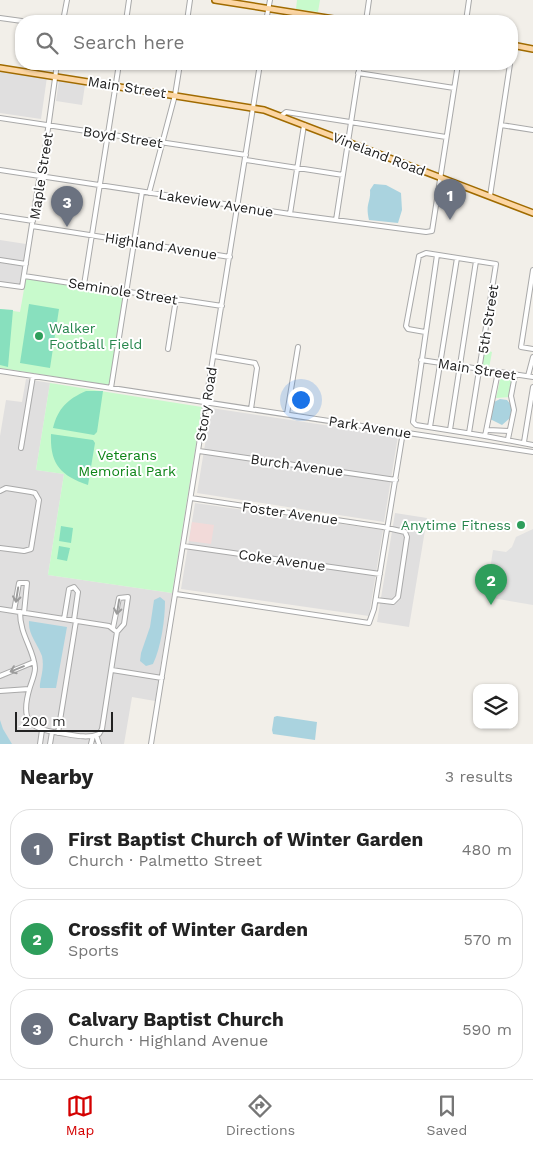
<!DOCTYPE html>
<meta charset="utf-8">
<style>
body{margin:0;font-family:"Work Sans",sans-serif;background:#f2f2f2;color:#222}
.controls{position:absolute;right:15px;bottom:15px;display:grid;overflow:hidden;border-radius:10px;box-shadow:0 1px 4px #0004}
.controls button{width:45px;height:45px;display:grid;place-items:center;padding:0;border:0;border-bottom:1px solid #e0e0e0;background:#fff;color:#222;font:25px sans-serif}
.scale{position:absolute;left:15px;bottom:12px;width:98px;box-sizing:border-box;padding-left:5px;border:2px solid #222;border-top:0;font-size:14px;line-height:18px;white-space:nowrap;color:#222;-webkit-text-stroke:4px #fff;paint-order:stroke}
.you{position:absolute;left:300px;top:399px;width:18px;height:18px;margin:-12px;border:4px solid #fff;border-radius:50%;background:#1a73e8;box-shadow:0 0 0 8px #1a73e833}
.badge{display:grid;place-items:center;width:32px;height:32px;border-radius:50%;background:#d40000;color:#fff;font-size:16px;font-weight:700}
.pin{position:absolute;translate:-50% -41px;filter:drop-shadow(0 1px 2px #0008)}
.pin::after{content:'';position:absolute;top:26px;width:18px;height:15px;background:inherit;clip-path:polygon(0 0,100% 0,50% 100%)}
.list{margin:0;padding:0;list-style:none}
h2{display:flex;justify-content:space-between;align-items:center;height:65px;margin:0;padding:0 20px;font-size:21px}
h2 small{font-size:16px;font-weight:400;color:#767676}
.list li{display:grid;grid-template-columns:32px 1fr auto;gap:15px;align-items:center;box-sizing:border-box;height:80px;margin:0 10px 10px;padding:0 10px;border:1px solid #e0e0e0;border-radius:20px}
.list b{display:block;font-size:19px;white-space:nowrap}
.list p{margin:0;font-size:16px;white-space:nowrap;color:#767676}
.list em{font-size:16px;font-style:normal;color:#767676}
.icon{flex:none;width:28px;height:28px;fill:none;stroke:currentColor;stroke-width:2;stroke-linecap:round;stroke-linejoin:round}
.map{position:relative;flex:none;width:533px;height:744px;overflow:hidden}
.search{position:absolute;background:#fff;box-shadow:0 1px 4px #0004;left:15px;right:15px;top:15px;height:55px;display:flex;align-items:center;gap:12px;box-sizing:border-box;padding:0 18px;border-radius:20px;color:#767676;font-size:19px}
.sheet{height:335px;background:#fff}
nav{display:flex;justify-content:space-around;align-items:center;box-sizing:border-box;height:70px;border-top:1px solid #e0e0e0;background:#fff;font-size:14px;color:#767676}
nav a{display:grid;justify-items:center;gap:2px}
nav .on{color:#d40000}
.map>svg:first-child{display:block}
.residential{fill:#e0dfdf}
.commercial{fill:#f2dad9}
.park{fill:#c8facc}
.pitch{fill:#88e0be}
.parking{fill:#e2e2e2}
.water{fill:#aad3df}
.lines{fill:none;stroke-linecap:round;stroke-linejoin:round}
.minor-casing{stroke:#a9a9a9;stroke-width:6}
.major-casing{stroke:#a06b00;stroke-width:8}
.minor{stroke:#fff;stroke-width:4}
.major{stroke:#fcd6a4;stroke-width:5}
.oneway{stroke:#9c9c9c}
.leisure-dot{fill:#2e9e5b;stroke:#fff;stroke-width:2}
.labels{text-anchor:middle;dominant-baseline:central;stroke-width:4;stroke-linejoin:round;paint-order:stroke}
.street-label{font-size:14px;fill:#222;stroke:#fff}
.leisure-label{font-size:14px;fill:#27864d;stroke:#fff;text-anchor:start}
.park-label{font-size:14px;fill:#0c8416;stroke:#fff}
</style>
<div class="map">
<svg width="533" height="744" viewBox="0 0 533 744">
<rect width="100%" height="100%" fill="#f2efe9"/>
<!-- residential -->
<path class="residential" d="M0,70L47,77L41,119L0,113Z
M59,80L85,85L82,105L56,101Z
M0,240L26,244L20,285L0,282Z
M26,379L50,383L36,470L64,474L48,575L172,593L155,701L132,697L124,744H0V436L6,400L22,402Z
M211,408L398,436L384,522L197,493Z
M195,503L383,530L369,616L181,589Z
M395,513L427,518L409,627L377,622Z"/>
<!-- commercial -->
<path class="commercial" d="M192,522L214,525L211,544L189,541Z"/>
<!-- park -->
<path class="park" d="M297,0H320L318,12L296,9Z
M26,278L124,294L110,385L0,368V309L20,312Z
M484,350L492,352L489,368L482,367Z
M501,375L513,376L510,397L496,398Z
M50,383L202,407L172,593L48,575L64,474L36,470Z"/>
<!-- pitch -->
<path class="pitch" d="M29,304L59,309L50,368L20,363Z
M0,309L13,310L8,367L0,365Z
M86,391H103L97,432L94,435L53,428C58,408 68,399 86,391Z
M51,434L93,440L95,443L88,485C60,475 50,464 51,434Z
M61,526L73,528L71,543L59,541Z
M59,546L70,548L67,561L57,559Z"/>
<!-- parking -->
<path class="parking" d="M533,529V605L486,597L493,550L506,552L512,547L516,537Z"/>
<!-- water -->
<path class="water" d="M374,184L386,185L401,193L402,210L398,223L369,220C365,203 371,203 370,190Z
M500,399L507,400L512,406L510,418L502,425L490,419L494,402Z
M160,597L165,601C165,620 161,647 153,664L146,666L140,661L141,653L150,627L154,600Z
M29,621L67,627L56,688H40C39,681 45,670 42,656C38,644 28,635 29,621Z
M277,716L317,722L315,740L273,734L272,730L274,717Z
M0,720L3,729L12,744H0Z"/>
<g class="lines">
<!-- minor casing -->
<g class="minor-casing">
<path id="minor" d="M0,18L22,21
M63,21L67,0
M126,21L129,0
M187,21L190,0
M266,21L270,0
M366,21L369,0
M466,21L469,0
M358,73L454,88
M281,116L286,112L446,137
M0,118L246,155
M501,125L533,130
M246,160L343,175
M0,170L290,214L426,232L432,231L458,64
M149,193L175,95L180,64
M490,196L510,64
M290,214L304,125
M0,216L33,221
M336,220L360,64
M32,226L230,257
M437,255L413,422L416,425L485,436L498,372
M0,260L26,264
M533,270L521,347L533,349
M24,276L222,306
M0,284L22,287L39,180L42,172L57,64
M84,285L119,64
M425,332L408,329L406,326L419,256L426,253L496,264L469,433
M168,349L176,299
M214,356L255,363L257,368L251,409
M421,360L533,377
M0,371L533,452
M528,376L533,357
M111,388L142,192
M287,414L298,347
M430,427L457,258
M450,430L476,261
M488,430L509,431
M485,436L533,445
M508,439L514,410L511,396L515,375
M524,442L533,387
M21,448L33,376
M199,451L396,480
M0,491L6,488L31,492L35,493L39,500L31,549L24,551L0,548
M191,498L383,527L405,532L407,537L398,597L393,602L376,600
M184,546L380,574
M176,594L369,623L374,609L403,432
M0,609L109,626L117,632L102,729L99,734C87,739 73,735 60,733C28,729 20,720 30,687C32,681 35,674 35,668C34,649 20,636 20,612
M14,611L19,583H27L24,613
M64,619L69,589L74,587L78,592L74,620
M113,628L119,598L128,597L124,624L117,632
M112,670L162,678
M0,676L34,662
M0,691L29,689
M58,733L76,621
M96,735L99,744
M40,744L42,730
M50,744L52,732
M91,744L93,736
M151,744L260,64"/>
</g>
<!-- major casing -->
<g class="major-casing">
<path id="major" d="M215,0L346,21
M512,45L533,49
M0,68L264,110L533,213"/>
</g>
<!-- minor -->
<use href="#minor" class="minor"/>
<!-- major -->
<use href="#major" class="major"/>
</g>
<!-- one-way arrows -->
<defs><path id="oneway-shaft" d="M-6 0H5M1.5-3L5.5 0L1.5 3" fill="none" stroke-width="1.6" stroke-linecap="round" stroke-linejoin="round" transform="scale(1.25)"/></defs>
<g class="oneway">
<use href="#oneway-shaft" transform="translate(17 595) rotate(99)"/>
<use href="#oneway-shaft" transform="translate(118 607) rotate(99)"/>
<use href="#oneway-shaft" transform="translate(17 669) rotate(158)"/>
</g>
<!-- markers -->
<g class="leisure-dot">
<circle cx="39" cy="336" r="5"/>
<circle cx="521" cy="525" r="5"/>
</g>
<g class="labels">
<!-- street labels -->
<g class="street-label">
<text transform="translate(127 87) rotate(9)">Main Street</text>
<text transform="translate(123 137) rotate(9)">Boyd Street</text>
<text transform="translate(379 154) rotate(21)">Vineland Road</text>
<text transform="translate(41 176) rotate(-81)">Maple Street</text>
<text transform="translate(216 203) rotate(9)">Lakeview Avenue</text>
<text transform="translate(161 246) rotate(9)">Highland Avenue</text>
<text transform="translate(123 291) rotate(9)">Seminole Street</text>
<text transform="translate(488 319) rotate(-81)">5th Street</text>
<text transform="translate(477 369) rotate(9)">Main Street</text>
<text transform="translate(206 404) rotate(-81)">Story Road</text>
<text transform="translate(370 427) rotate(9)">Park Avenue</text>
<text transform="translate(297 465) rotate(8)">Burch Avenue</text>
<text transform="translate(290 513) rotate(8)">Foster Avenue</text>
<text transform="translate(282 560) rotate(8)">Coke Avenue</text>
</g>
<!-- leisure labels -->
<g class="leisure-label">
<text x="49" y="328">Walker<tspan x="49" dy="16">Football Field</tspan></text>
<text x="511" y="525" text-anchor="end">Anytime Fitness</text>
</g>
<!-- park labels -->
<g class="park-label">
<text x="127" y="455">Veterans<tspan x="127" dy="16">Memorial Park</tspan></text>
</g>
</g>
</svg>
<div class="controls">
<button><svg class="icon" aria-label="layers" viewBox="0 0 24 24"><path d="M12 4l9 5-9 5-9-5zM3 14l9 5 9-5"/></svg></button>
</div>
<div class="scale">200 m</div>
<div class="you"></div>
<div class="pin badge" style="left:450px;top:220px;background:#6b7280">1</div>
<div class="pin badge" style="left:491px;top:605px;background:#2e9e5b">2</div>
<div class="pin badge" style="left:67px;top:227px;background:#6b7280">3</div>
<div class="search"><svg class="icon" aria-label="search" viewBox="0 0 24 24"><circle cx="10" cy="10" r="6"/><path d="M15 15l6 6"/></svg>Search here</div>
</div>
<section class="sheet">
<h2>Nearby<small>3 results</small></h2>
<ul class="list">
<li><span class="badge" style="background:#6b7280">1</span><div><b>First Baptist Church of Winter Garden</b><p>Church · Palmetto Street</p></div><em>480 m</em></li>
<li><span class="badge" style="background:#2e9e5b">2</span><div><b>Crossfit of Winter Garden</b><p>Sports</p></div><em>570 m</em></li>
<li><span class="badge" style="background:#6b7280">3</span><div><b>Calvary Baptist Church</b><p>Church · Highland Avenue</p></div><em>590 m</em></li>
</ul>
</section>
<nav>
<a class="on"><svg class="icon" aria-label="map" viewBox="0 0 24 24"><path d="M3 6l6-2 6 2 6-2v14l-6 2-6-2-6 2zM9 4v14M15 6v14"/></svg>Map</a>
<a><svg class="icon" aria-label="directions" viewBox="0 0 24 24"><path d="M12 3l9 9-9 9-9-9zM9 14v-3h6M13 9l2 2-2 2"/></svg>Directions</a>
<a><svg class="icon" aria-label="saved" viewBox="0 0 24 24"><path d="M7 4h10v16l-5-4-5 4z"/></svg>Saved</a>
</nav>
